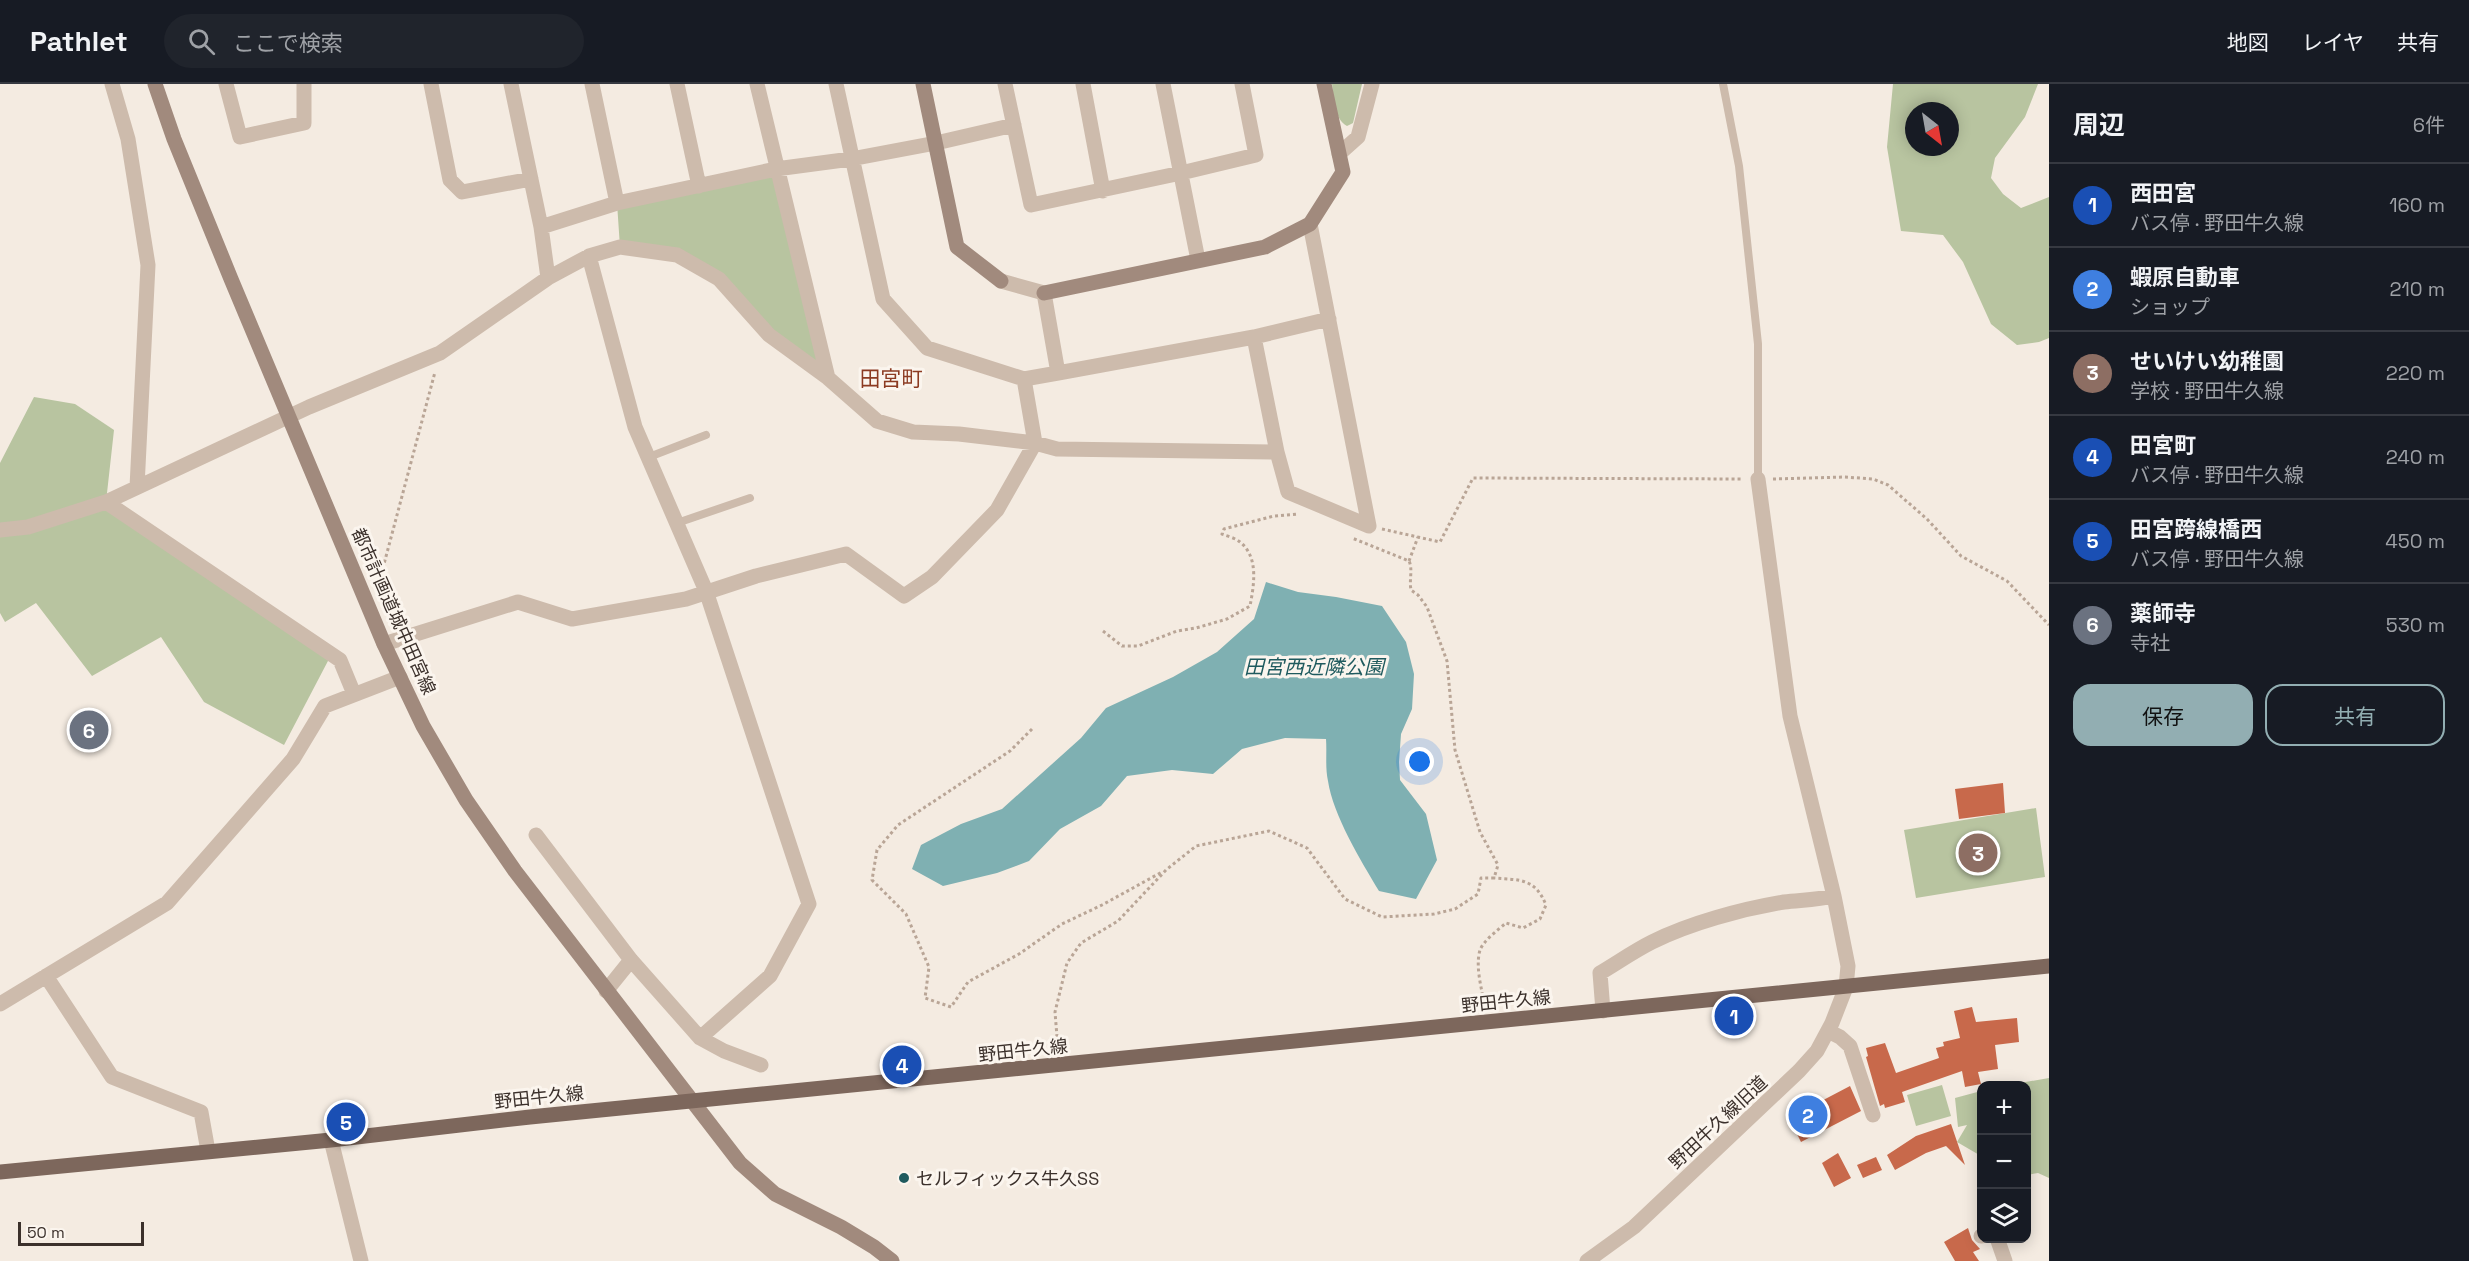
<!DOCTYPE html>
<html lang="ja">
<meta charset="utf-8">
<style>
body{margin:0;font-family:"Space Grotesk","Noto Sans JP",sans-serif;background:#20242c;color:#f1f3f6}
.controls{position:absolute;right:18px;bottom:18px;display:grid;overflow:hidden;border-radius:12px;box-shadow:0 3px 15px #0003}
.controls button{width:54px;height:54px;display:grid;place-items:center;padding:0;border:0;border-bottom:2px solid #363941;background:#171b24;color:#f1f3f6;font:30px sans-serif}
.compass{position:absolute;left:1905px;top:18px;width:54px;height:54px;border-radius:50%;background:#171b24;box-shadow:0 3px 15px #0003;rotate:149deg}
.scale{position:absolute;left:18px;bottom:15px;width:126px;box-sizing:border-box;padding-left:6px;border:3px solid #3b302b;border-top:0;font-size:16px;line-height:21px;white-space:nowrap;color:#3b302b;-webkit-text-stroke:4px #fbf5ee;paint-order:stroke}
.you{position:absolute;left:1420px;top:678px;width:21px;height:21px;margin:-15px;border:4px solid #fff;border-radius:50%;background:#1a73e8;box-shadow:0 0 0 9px #1a73e833}
.badge{display:grid;place-items:center;width:39px;height:39px;border-radius:50%;background:#92aeb2;color:#fff;font-size:20px;font-weight:700}
.pin{position:absolute;translate:-50% -50%;border:3px solid #fff;box-shadow:0 2px 6px #0006}
.list{margin:0;padding:0;list-style:none}
h2{display:flex;justify-content:space-between;align-items:center;height:78px;margin:0;padding:0 24px;font-size:26px}
h2 small{font-size:20px;font-weight:400;color:#9ea1a6}
.list li{display:grid;grid-template-columns:39px 1fr auto;gap:18px;align-items:center;box-sizing:border-box;height:84px;padding:0 24px;border-top:2px solid #363941}
.list b{display:block;font-size:22px;white-space:nowrap}
.list p{margin:0;font-size:20px;white-space:nowrap;color:#9ea1a6}
.list em{font-size:20px;font-style:normal;color:#9ea1a6}
.actions{display:flex;gap:12px;padding:18px 24px}
.actions a{flex:1;padding:14px 0;border:2px solid #92aeb2;border-radius:18px;text-align:center;font-size:21px;color:#92aeb2}
.actions .main{background:#92aeb2;color:#111}
.icon{flex:none;width:33px;height:33px;fill:none;stroke:currentColor;stroke-width:2;stroke-linecap:round;stroke-linejoin:round}
.map{position:relative;flex:none;width:2049px;height:1177px;overflow:hidden}
header{display:flex;align-items:center;gap:36px;box-sizing:border-box;height:84px;padding:0 30px;background:#171b24;border-bottom:2px solid #363941}
header strong{font-size:28px}
nav{display:flex;gap:33px;margin-inline-start:auto;font-size:21px}
.search{width:420px;height:54px;background:#20242c;display:flex;align-items:center;gap:15px;box-sizing:border-box;padding:0 21px;border-radius:33px;color:#9ea1a6;font-size:22px}
main{display:flex}
aside{flex:1;background:#171b24}
.map>svg:first-child{display:block}
.green{fill:#b8c4a0;fill-rule:evenodd}
.water{fill:#7fb0b2}
.building{fill:#c8694b}
.lines{fill:none;stroke-linecap:round;stroke-linejoin:round}
.path{stroke:#b9a596;stroke-width:3;stroke-dasharray:3 3;stroke-linecap:butt}
.lane{stroke:#cdbbac;stroke-width:8}
.street{stroke:#cdbbac;stroke-width:15}
.secondary{stroke:#a18a7d;stroke-width:15}
.primary{stroke:#7d675c;stroke-width:15}
.poi-dot{fill:#1f5a5e;stroke:#fbf5ee;stroke-width:2}
.labels{text-anchor:middle;dominant-baseline:central;stroke-width:6;stroke-linejoin:round;paint-order:stroke}
.street-label{font-size:18px;fill:#3b302b;stroke:#fbf5ee}
.poi-label{font-size:18px;fill:#3b302b;stroke:#fbf5ee;text-anchor:start}
.water-label{font-size:20px;font-style:italic;fill:#1f5a5e;stroke:#fbf5ee}
.quarter-label{font-size:21px;fill:#8c3b22;stroke:#fbf5ee}
</style>
<header>
<strong>Pathlet</strong>
<div class="search"><svg class="icon" aria-label="search" viewBox="0 0 24 24"><circle cx="10" cy="10" r="6"/><path d="M15 15l6 6"/></svg>ここで検索</div>
<nav><a>地図</a><a>レイヤ</a><a>共有</a></nav>
</header>
<main>
<div class="map">
<svg width="2049" height="1177" viewBox="0 0 2049 1177">
<rect width="100%" height="100%" fill="#f4ebe1"/>
<!-- green -->
<path class="green" d="M1332,0H1362L1353,39L1347,42C1334,35 1334,14 1332,0Z
M1893,0H2038L2025,33L1995,74L1991,94L2003,110L2021,124L2049,113V254L2039,258L2017,261L1991,240L1963,178L1943,151L1901,147L1887,63ZM1914,27H1950V63H1914Z
M776,85L828,294L769,251L719,195L677,171L620,163L617,119Z
M34,313L75,320L114,346L106,418L329,575L284,661L204,618L161,553L92,592L36,519L5,538L0,529V379Z
M2036,724L2045,793L1916,814L1904,746Z
M2049,994V1094L2038,1089L2027,1091L2026,1002L2008,1001Z
M1942,1001L1951,1032L1916,1042L1907,1011Z
M1981,1007H1982L1981,1072L1957,1058L1967,1041L1958,1043L1955,1014Z"/>
<!-- water -->
<path class="water" d="M1266,498L1298,508L1336,513L1382,522L1406,558L1414,590L1412,625L1401,650L1399,678L1400,696L1426,730L1437,776L1416,815L1379,807C1361,777 1333,731 1328,697C1325,683 1327,669 1326,655L1285,654L1242,665L1213,690L1172,686L1127,692L1101,722L1060,745L1029,777L997,789L943,802L912,785L921,761L961,740L1002,725L1081,654L1106,624L1173,593L1217,568L1254,535Z"/>
<!-- building -->
<path class="building" d="M2003,699L2005,729L1959,735L1955,705Z
M1972,923L1976,938L2017,934L2019,958L1995,961L1998,985L1978,988L1981,1000L1965,1003L1962,987L1902,1008L1905,1018L1885,1024L1884,1020L1880,1022L1866,973L1868,972L1866,964L1885,959L1896,989L1939,974L1936,964L1944,962L1943,958L1960,954L1954,927Z
M1850,1002L1861,1027L1801,1058L1789,1034Z
M1951,1040L1965,1081L1946,1062L1926,1069L1895,1086L1887,1071L1916,1052Z
M1838,1069L1851,1094L1834,1103L1822,1079Z
M1876,1073L1882,1086L1863,1094L1857,1081Z
M1968,1144L1972,1156L1980,1165L1973,1168L1979,1177H1955L1944,1158Z"/>
<g class="lines">
<!-- path -->
<path class="path" d="M1773,395L1845,393L1873,395L1888,401L1927,435L1961,472L2007,497L2049,541
M1382,445L1440,458L1473,394L1742,395
M1409,477L1418,453
M369,487L384,480L435,288
M1103,547L1122,562H1138L1177,547L1196,544L1227,535L1250,522C1254,501 1259,473 1240,458C1235,454 1227,452 1222,450L1224,445L1274,432L1298,430
M1032,645L1010,667L898,741L877,766L872,796L906,830L929,883L925,914L951,923L968,898L1019,870L1062,840L1102,821L1162,788
M1485,923C1482,906 1475,883 1480,866C1484,856 1498,846 1506,839L1523,844L1540,835L1546,821C1535,794 1520,796 1494,794
M1058,965L1055,928L1067,879L1081,859L1118,837L1166,786L1196,762L1269,747L1307,764L1345,815L1382,833L1434,830L1455,825L1478,810L1481,794H1494L1498,781L1480,748L1455,666L1447,577L1427,523L1418,511L1411,506C1409,496 1413,485 1409,477L1352,454"/>
<!-- lane -->
<path class="lane" d="M1723,0L1739,82L1758,260V395
M649,373L706,351
M677,439L750,414"/>
<!-- street -->
<path class="street" d="M112,0L128,55L148,181L137,403
M226,0L240,53L304,39V0
M431,0L450,96L462,108L531,95
M511,0L541,143L617,119L776,85L851,75L936,59L1014,41
M592,0L617,119
M677,0L699,102
M757,0L828,294
M836,0L883,215L927,264L1024,295
M1005,0L1031,121L1181,89L1256,71L1242,0
M1083,0L1103,107
M1163,0L1198,176
M1339,70L1358,53L1372,0
M1310,140L1369,442
M541,143L548,194
M589,172L635,343L706,507L809,820L770,892L700,954
M1254,253L1277,368L1288,408L1369,442
M1058,289L1254,253L1329,235
M106,418L309,323L440,269L548,194L589,172L620,163L677,171L719,195L769,251L828,294L877,337L913,348L959,350L1035,359L1057,365L1277,368
M0,446L28,443L106,418L340,576L354,610
M384,560L518,518L572,535L686,515L756,492L846,470L904,512L932,493L997,426L1035,359L1024,295L1058,289L1044,209L1001,197
M536,751L631,876L700,954L724,967L761,981
M46,892L112,993L201,1028L208,1067
M606,907L631,876
M0,920L167,819L293,675L325,622L400,593
M1603,927L1600,889C1617,879 1634,867 1652,858C1690,839 1742,825 1784,818C1801,816 1817,816 1834,812
M1828,947L1840,953L1850,962L1873,1031
M331,1056L361,1177
M1981,1152H1982
M1997,1154L2005,1177
M1587,1177L1634,1143L1799,987L1817,967L1832,939L1846,903L1848,882L1834,812L1790,632L1758,395"/>
<!-- secondary -->
<path class="secondary" d="M155,0L174,55L231,195L384,560L423,642L466,716L515,787L740,1079L775,1110L841,1143L874,1163L892,1177
M923,0L957,163L1001,197
M1044,209L1265,163L1310,140L1343,88L1324,0"/>
<!-- primary -->
<path class="primary" d="M0,1088L331,1056L530,1033L2049,882"/>
</g>
<!-- markers -->
<circle class="poi-dot" cx="904" cy="1094" r="6"/>
<g class="labels">
<!-- street labels -->
<g class="street-label">
<text transform="translate(394 527) rotate(66)">都市計画道城中田宮線</text>
<text transform="translate(1506 917) rotate(-6)">野田牛久線</text>
<text transform="translate(1023 966) rotate(-6)">野田牛久線</text>
<text transform="translate(539 1013) rotate(-6)">野田牛久線</text>
<text transform="translate(1718 1038) rotate(-43)">野田牛久線旧道</text>
</g>
<!-- poi labels -->
<g class="poi-label">
<text x="916" y="1094">セルフィックス牛久SS</text>
</g>
<!-- water labels -->
<g class="water-label">
<text x="1314" y="583">田宮西近隣公園</text>
</g>
<!-- quarter labels -->
<g class="quarter-label">
<text x="891" y="294">田宮町</text>
</g>
</g>
</svg>
<div class="controls">
<button>+</button>
<button>−</button>
<button><svg class="icon" aria-label="layers" viewBox="0 0 24 24"><path d="M12 4l9 5-9 5-9-5zM3 14l9 5 9-5"/></svg></button>
</div>
<svg class="compass" viewBox="-18 -18 36 36"><path d="M0-13l5 13h-10z" fill="#e53935"/><path d="M0 13l5-13h-10z" fill="#9ea1a6"/></svg>
<div class="scale">50 m</div>
<div class="you"></div>
<div class="pin badge" style="left:1734px;top:932px;background:#1a4fb4">1</div>
<div class="pin badge" style="left:1808px;top:1031px;background:#3f7fe0">2</div>
<div class="pin badge" style="left:1978px;top:769px;background:#8d6e63">3</div>
<div class="pin badge" style="left:902px;top:981px;background:#1a4fb4">4</div>
<div class="pin badge" style="left:346px;top:1038px;background:#1a4fb4">5</div>
<div class="pin badge" style="left:89px;top:646px;background:#6b7280">6</div>
</div>
<aside>
<h2>周辺<small>6件</small></h2>
<ul class="list">
<li><span class="badge" style="background:#1a4fb4">1</span><div><b>西田宮</b><p>バス停 · 野田牛久線</p></div><em>160 m</em></li>
<li><span class="badge" style="background:#3f7fe0">2</span><div><b>蝦原自動車</b><p>ショップ</p></div><em>210 m</em></li>
<li><span class="badge" style="background:#8d6e63">3</span><div><b>せいけい幼稚園</b><p>学校 · 野田牛久線</p></div><em>220 m</em></li>
<li><span class="badge" style="background:#1a4fb4">4</span><div><b>田宮町</b><p>バス停 · 野田牛久線</p></div><em>240 m</em></li>
<li><span class="badge" style="background:#1a4fb4">5</span><div><b>田宮跨線橋西</b><p>バス停 · 野田牛久線</p></div><em>450 m</em></li>
<li><span class="badge" style="background:#6b7280">6</span><div><b>薬師寺</b><p>寺社</p></div><em>530 m</em></li>
</ul>
<div class="actions"><a class="main">保存</a><a>共有</a></div>
</aside>
</main>
